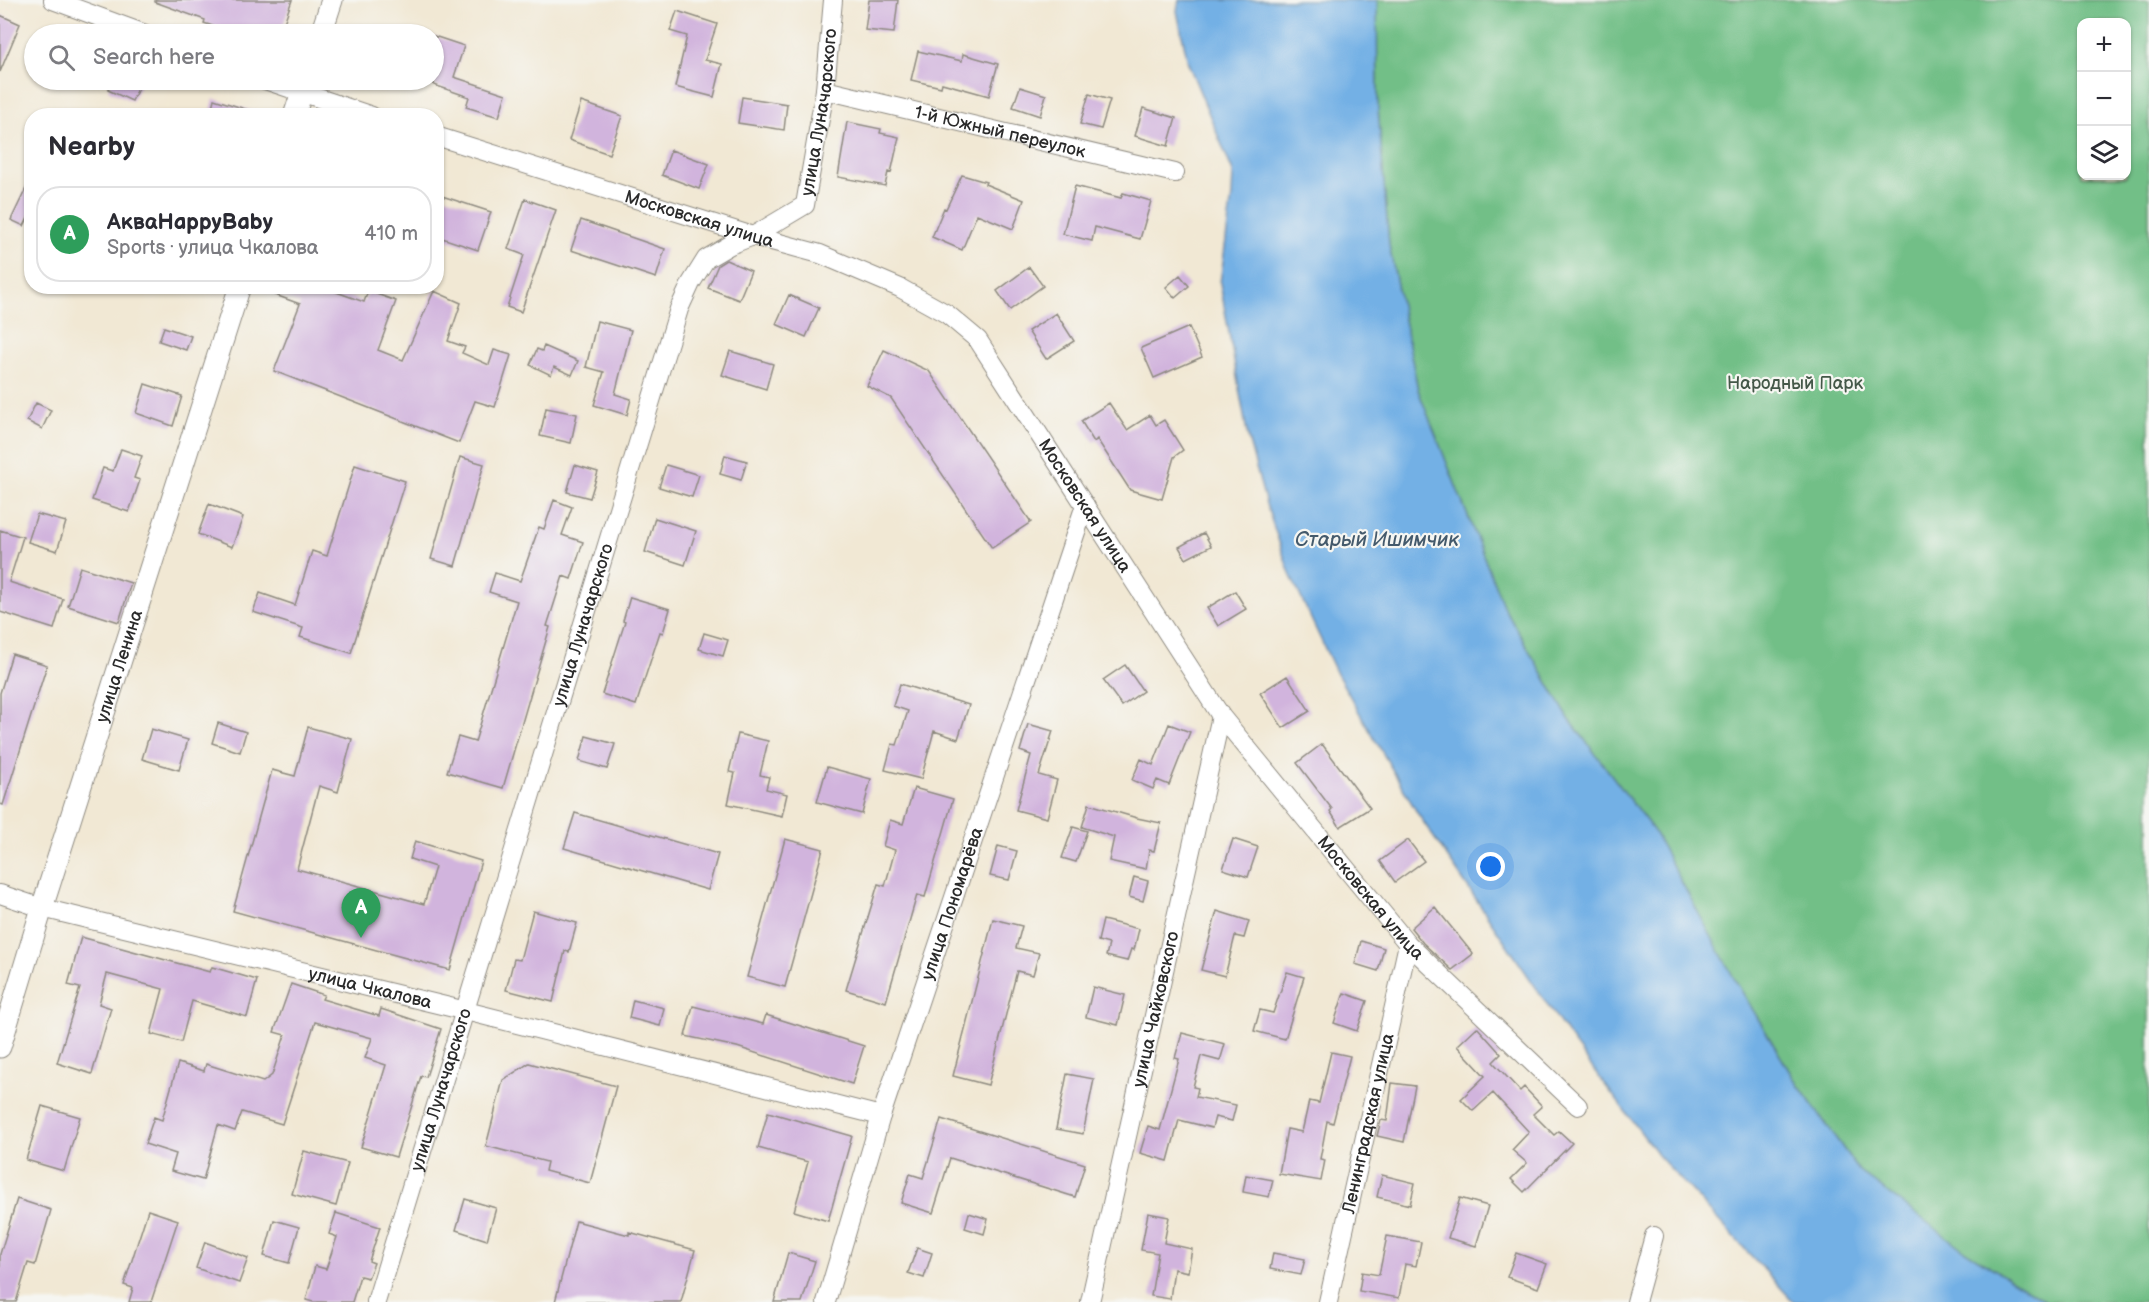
<!DOCTYPE html>
<meta charset="utf-8">
<style>
body{margin:0;font-family:"Balsamiq Sans",sans-serif;background:#f7f7f7;color:#2b2b33}
.controls{position:absolute;right:18px;top:18px;display:grid;overflow:hidden;border-radius:12px;box-shadow:0 2px 4px #0004}
.controls button{width:54px;height:54px;display:grid;place-items:center;padding:0;border:0;border-bottom:2px solid #e1e1e2;background:#fff;color:#2b2b33;font:30px sans-serif}
.you{position:absolute;left:1491px;top:867px;width:21px;height:21px;margin:-15px;border:4px solid #fff;border-radius:50%;background:#1a73e8;box-shadow:0 0 0 9px #1a73e833}
.badge{display:grid;place-items:center;width:39px;height:39px;border-radius:50%;background:#0f766e;color:#fff;font-size:20px;font-weight:700}
.pin{position:absolute;translate:-50% -50px;filter:drop-shadow(0 2px 3px #0008)}
.pin::after{content:'';position:absolute;top:32px;width:21px;height:18px;background:inherit;clip-path:polygon(0 0,100% 0,50% 100%)}
.list{margin:0;padding:0;list-style:none}
h2{display:flex;justify-content:space-between;align-items:center;height:78px;margin:0;padding:0 24px;font-size:26px}
h2 small{font-size:20px;font-weight:400;color:#7c7c81}
.list li{display:grid;grid-template-columns:39px 1fr auto;gap:18px;align-items:center;box-sizing:border-box;height:96px;margin:0 12px 12px;padding:0 12px;border:2px solid #e1e1e2;border-radius:24px}
.list b{display:block;font-size:22px;white-space:nowrap}
.list p{margin:0;font-size:20px;white-space:nowrap;color:#7c7c81}
.list em{font-size:20px;font-style:normal;color:#7c7c81}
.icon{flex:none;width:33px;height:33px;fill:none;stroke:currentColor;stroke-width:2;stroke-linecap:round;stroke-linejoin:round}
.map{position:relative;flex:none;width:2149px;height:1302px;overflow:hidden}
.search{position:absolute;background:#fff;box-shadow:0 2px 4px #0004;left:24px;top:24px;width:420px;height:66px;display:flex;align-items:center;gap:15px;box-sizing:border-box;padding:0 21px;border-radius:33px;color:#7c7c81;font-size:22px}
.panel{position:absolute;background:#fff;box-shadow:0 2px 4px #0004;left:24px;top:108px;width:420px;height:186px;border-radius:24px}
.map>svg:first-child{display:block}
.forest{fill:#72bf87;stroke:#4e7559;stroke-width:1.5;fill-rule:evenodd}
.water{fill:#73b0e5;stroke:#4f6e88;stroke-width:1.5}
.building{fill:#d1b4dd}
.lines{fill:none;stroke-linecap:round;stroke-linejoin:round}
.minor-casing{stroke:#8e8a80;stroke-width:20}
.tertiary-casing{stroke:#8e8a80;stroke-width:23}
.minor{stroke:#fff;stroke-width:18}
.tertiary{stroke:#fff;stroke-width:21}
.labels{text-anchor:middle;dominant-baseline:central;stroke-width:4.5;stroke-linejoin:round;paint-order:stroke}
.street-label{font-size:18px;fill:#2b2b2b;stroke:#f6f6f2}
.park-label{font-size:18px;fill:#445848;stroke:#f6f6f2}
.water-label{font-size:20px;font-style:italic;fill:#445a6c;stroke:#f6f6f2}
</style>
<div class="map">
<svg width="2149" height="1302" viewBox="0 0 2149 1302">
<rect width="100%" height="100%" fill="#f6f6f2"/>
<filter id="ink" filterUnits="userSpaceOnUse"><feTurbulence type="fractalNoise" baseFrequency=".0167" numOctaves="2"/><feDisplacementMap in="SourceGraphic" scale="12" xChannelSelector="R" yChannelSelector="G"/><feConvolveMatrix kernelMatrix="1 2 1 2 8 2 1 2 1" color-interpolation-filters="sRGB"/></filter>
<filter id="wash" filterUnits="userSpaceOnUse"><feTurbulence type="fractalNoise" baseFrequency=".008" numOctaves="4" result="noise"/><feDisplacementMap in="SourceGraphic" scale="24" xChannelSelector="R" yChannelSelector="G"/><feGaussianBlur stdDeviation="1.35" result="paint"/><feColorMatrix in="noise" values="0 0 0 0 0 0 0 0 0 0 0 0 0 0 0 0 0 1.4 0 .05"/><feComposite in="paint" operator="in"/></filter>
<g filter="url(#wash)">
<rect width="100%" height="100%" fill="#f1e8d4"/>
<!-- forest -->
<path class="forest" d="M1377,0H2149V1302H2047L1965,1251L1859,1171L1794,1079L1735,980L1653,830L1569,719L1504,608L1418,390L1389,245L1378,109ZM2082,22H2126V176H2082Z"/>
<!-- water -->
<path class="water" d="M1179,0H1377L1378,109L1389,245L1418,390L1504,608L1569,719L1653,830L1735,980L1794,1079L1859,1171L1965,1251L2047,1302H1794L1658,1155L1573,1042L1418,814L1337,674L1290,574L1266,504L1248,438L1220,283L1232,196L1233,172L1188,63L1177,11Z"/>
<g id="blocks">
<!-- building -->
<path class="building" d="M155,0H292L280,34H235L204,23L205,20L155,2Z
M869,0H898L894,33L865,30Z
M677,11L717,24L705,60L722,64L714,97L675,87L687,36L670,31Z
M0,15L20,24L0,72Z
M434,36L464,46L454,77L506,94L499,117L466,107L469,97L434,85Z
M918,51L962,61L963,54L998,64L989,96L942,83L941,87L911,80Z
M112,80H142L132,101L108,90Z
M1020,87L1046,95L1040,116L1013,107Z
M1089,94L1110,100L1101,129L1080,124Z
M742,97L787,104L784,130L738,123Z
M214,99L255,112V116H210Z
M581,102L622,116L609,154L569,140Z
M1143,108L1176,118L1168,146L1135,136Z
M847,122L881,129L880,133L899,137L891,173L888,172L885,186L838,177Z
M671,150L709,164L699,189L662,175Z
M962,175L986,182L985,184L1024,200L1013,229L977,214L962,250L932,237L944,208L946,209Z
M32,176V210L24,226L11,220Z
M1075,186L1121,198L1123,193L1151,201L1140,239L1095,227L1092,241L1063,234Z
M436,194L491,212L478,250L436,236Z
M525,199L556,210L521,312L507,307L524,255L508,249Z
M581,220L665,249L656,278L571,250Z
M726,260L751,271L739,300L708,288L718,265Z
M1029,267L1043,286L1010,310L997,291Z
M1180,275L1189,286L1175,298L1166,287Z
M257,286H320L364,302L368,291L396,301L378,350L403,360L434,291L461,303L448,341L465,347L462,353L489,365L494,350L511,355L495,407L475,401L459,443L274,371L300,304L256,288Z
M789,295L819,308L806,337L776,324Z
M1056,313L1074,341L1046,359L1028,331Z
M597,321L631,330L615,394L631,399L627,415L594,405L604,372L586,367Z
M164,327L191,336L186,350L159,341Z
M1189,327L1202,357L1154,378L1141,348Z
M544,346L578,361L572,375L554,367L551,375L530,365L537,349L542,351Z
M884,350L929,371L1031,522L992,548L891,398L867,386Z
M730,351L773,364L766,389L722,375Z
M145,384L182,396L173,426L136,413Z
M36,403L51,410L42,429L27,421Z
M1109,403L1127,430L1150,415L1156,425L1164,420L1183,450L1174,457L1162,499L1130,490L1097,439L1094,442L1081,421Z
M546,408L577,414L571,443L540,436Z
M121,449L142,456L134,478L140,480L129,512L92,500L103,468L113,471Z
M725,455L747,461L741,480L720,474Z
M460,457L484,464L455,566L431,559Z
M355,465L405,481L351,653L300,637L303,628L253,612L260,593L295,605L312,551L327,556Z
M575,465L598,472L590,498L567,492Z
M666,465L699,475L692,497L659,487Z
M554,500L572,507L562,535L583,542L571,579L563,576L547,626L550,627L503,788L447,772L458,737L475,742L517,601L489,592L495,573L520,581L539,527L544,529Z
M209,504L243,517L232,547L198,534Z
M37,514L66,522L57,551L28,542Z
M655,518L696,531L685,565L645,552Z
M0,530L23,537L9,582L63,599L54,629L0,612Z
M1204,533L1211,546L1186,559L1179,547Z
M80,567L131,583L119,622L68,606Z
M1235,591L1246,609L1218,626L1207,608Z
M630,597L670,609L663,633L660,632L636,705L602,694L625,622L623,621Z
M704,633L728,640L723,656L699,649Z
M12,654L47,665L3,805L0,804V693Z
M1125,665L1143,691L1122,706L1103,680Z
M1287,676L1310,711L1283,728L1260,693Z
M900,684L969,705L958,739L934,731L921,779L885,770L892,744L897,745L908,711L893,706Z
M218,723L246,732L240,752L212,743Z
M1028,724L1053,731L1039,775L1057,780L1047,818L1016,810L1031,755L1020,751Z
M1169,724L1190,732L1169,785L1157,780L1153,789L1132,780L1141,759L1153,765Z
M308,727L352,739L338,792L319,786L297,869L424,904L435,867L410,859L415,841L481,861L450,970L233,911L272,770L295,776Z
M151,729L188,740L179,770L142,759Z
M738,734L768,741L760,775L769,777L766,789L787,794L782,816L728,804L735,773L729,772Z
M586,736L615,744L607,769L579,761Z
M1322,744L1370,808L1340,827L1330,811L1332,809L1297,763Z
M827,767L871,779L862,814L817,802Z
M914,788L953,799L925,897L917,895L886,1002L846,990L878,884L885,886L895,850L883,846L890,820L903,824Z
M1089,804L1137,818L1161,823L1154,851L1149,850L1146,869L1109,861L1114,837L1082,827Z
M575,813L718,854L708,890L564,848Z
M1073,827L1087,831L1076,862L1062,858Z
M785,839L823,849L785,987L747,977Z
M1233,839L1258,847L1248,877L1223,869Z
M1408,840L1424,861L1395,882L1380,861Z
M998,846L1017,851L1009,880L990,876Z
M1134,877L1148,881L1143,901L1129,897Z
M1435,907L1473,954L1452,970L1423,943L1411,928Z
M533,911L577,923L569,952L565,951L553,1002L506,990L514,959L520,960Z
M1217,911L1249,921L1244,938L1235,936L1225,976L1201,970Z
M993,919L1022,926L1016,948L1039,953L1033,975L1017,971L988,1085L953,1076Z
M1103,920L1139,929L1134,950L1131,949L1127,961L1106,956L1109,944L1098,941Z
M81,937L210,972L212,967L257,980L247,1017L192,1001L181,1042L151,1034L163,989L107,974L99,1004L111,1008L92,1074L57,1063L80,988L68,985Z
M1361,941L1384,948L1378,971L1355,964Z
M1287,972L1304,977L1285,1039L1254,1031L1260,1010L1273,1013Z
M291,984L324,995L322,999L379,1016L381,1009L441,1029L426,1077L421,1076L396,1157L361,1147L386,1065L365,1058L372,1038L315,1022L282,1124L242,1112L235,1131L218,1125L203,1180L171,1171L176,1154L145,1144L154,1117L162,1120L178,1063L204,1071L206,1064L263,1082L272,1075L285,1035L274,1032Z
M1093,987L1125,995L1118,1025L1086,1017Z
M1344,993L1367,1001L1357,1031L1334,1023Z
M633,1000L664,1008L660,1026L629,1018Z
M693,1006L763,1024L766,1015L864,1046L852,1084L737,1047L685,1036Z
M1477,1027L1501,1054L1493,1062L1520,1091L1524,1087L1542,1106L1533,1114L1554,1135L1559,1131L1572,1143L1524,1192L1511,1179L1527,1163L1512,1150L1529,1132L1493,1093L1473,1111L1461,1099L1485,1076L1457,1046Z
M1182,1033L1225,1044L1220,1061L1201,1056L1193,1087L1198,1088L1196,1097L1236,1105L1232,1121L1215,1117L1212,1128L1179,1120L1168,1161L1140,1153L1148,1126L1160,1130L1179,1059L1175,1058Z
M1331,1052L1350,1056L1333,1123L1327,1121L1320,1159L1325,1160L1321,1181L1279,1174L1287,1129L1302,1132L1309,1101L1319,1103Z
M529,1063L616,1086L590,1183L545,1171L547,1162L486,1146L503,1080Z
M1067,1074L1094,1079L1083,1134L1056,1129Z
M1392,1083L1415,1086L1404,1142L1377,1136L1381,1120L1387,1121Z
M42,1106L80,1117L64,1171L26,1160Z
M768,1112L852,1136L828,1221L794,1211L808,1162L758,1148Z
M941,1119L1085,1164L1075,1197L950,1158L933,1213L901,1203L910,1174L923,1178Z
M304,1151L348,1163L336,1206L292,1194Z
M1246,1175L1273,1180L1269,1197L1243,1192Z
M1382,1175L1415,1183L1410,1205L1377,1197Z
M1460,1198L1488,1206L1476,1246L1448,1238Z
M17,1199L51,1210L35,1265L28,1263L16,1302H0V1254Z
M465,1199L496,1208L487,1240L456,1230Z
M148,1210L178,1220L151,1302H129L133,1288L124,1285Z
M336,1213L380,1227L369,1261L374,1263L368,1278L360,1276L352,1302H313L306,1300L315,1266L326,1269L337,1237L329,1234Z
M969,1213L988,1219L984,1234L965,1228Z
M1148,1213L1169,1217L1164,1243L1192,1249L1188,1272L1174,1269L1170,1299L1151,1296L1158,1253L1141,1250Z
M274,1220L299,1227L289,1263L264,1256Z
M576,1221L629,1235V1232L695,1250L681,1302H555Z
M1387,1236L1421,1242L1416,1266L1405,1264L1399,1298L1359,1291L1362,1272L1379,1275Z
M205,1242L248,1258L239,1283L196,1268Z
M917,1248L932,1253L924,1278L908,1273Z
M788,1253L815,1261L802,1302H774Z
M1273,1253L1305,1259L1301,1275L1270,1269Z
M1516,1253L1547,1264L1538,1288L1507,1277Z"/>
</g>
</g>
<g filter="url(#ink)">
<use href="#blocks" fill-opacity="0" stroke="#8e8a80" stroke-width="1.5"/>
<g class="lines">
<!-- minor casing -->
<g class="minor-casing">
<g id="minor">
<path d="M53,0L145,34"/>
<path d="M265,80L372,116"/>
<path id="s1" d="M825,90L1175,173"/>
<path id="s2" d="M436,136L753,236L820,254L900,288L947,314L978,340L1221,716L1408,944L1578,1106"/>
<path id="s3" d="M0,894L42,908L466,1011L881,1116"/>
<path id="s4" d="M376,1302L679,309L691,283L706,259L730,245L753,236L805,205L825,90L833,0"/>
<path id="s5" d="M826,1302L881,1116L1085,505"/>
<path id="s6" d="M1090,1302L1221,716"/>
<path id="s7" d="M1328,1302L1408,944"/>
<path d="M1636,1302L1654,1236"/>
</g>
</g>
<!-- tertiary casing -->
<g class="tertiary-casing">
<g id="tertiary">
<path d="M321,34L332,0"/>
<path d="M294,116L306,80"/>
<path id="s8" d="M0,1047L42,908L240,286"/>
</g>
</g>
<!-- minor -->
<use href="#minor" class="minor"/>
<!-- tertiary -->
<use href="#tertiary" class="tertiary"/>
</g>
</g>
<g class="labels">
<!-- street labels -->
<g class="street-label">
<text stroke="none"><textPath href="#s4" startOffset="1302">улица Луначарского</textPath></text>
<text stroke="none"><textPath href="#s1" startOffset="180">1-й Южный переулок</textPath></text>
<text stroke="none"><textPath href="#s2" startOffset="276">Московская улица</textPath></text>
<text stroke="none"><textPath href="#s2" startOffset="780">Московская улица</textPath></text>
<text stroke="none"><textPath href="#s4" startOffset="708">улица Луначарского</textPath></text>
<text stroke="none"><textPath href="#s8" startOffset="399">улица Ленина</textPath></text>
<text stroke="none"><textPath href="#s2" startOffset="1266">Московская улица</textPath></text>
<text stroke="none"><textPath href="#s5" startOffset="418">улица Пономарёва</textPath></text>
<text stroke="none"><textPath href="#s3" startOffset="382">улица Чкалова</textPath></text>
<text stroke="none"><textPath href="#s6" startOffset="300">улица Чайковского</textPath></text>
<text stroke="none"><textPath href="#s4" startOffset="222">улица Луначарского</textPath></text>
<text stroke="none"><textPath href="#s7" startOffset="183">Ленинградская улица</textPath></text>
</g>
<!-- park labels -->
<g class="park-label">
<text x="1795" y="383">Народный Парк</text>
</g>
<!-- water labels -->
<g class="water-label">
<text x="1377" y="540">Старый Ишимчик</text>
</g>
</g>
</svg>
<div class="controls">
<button>+</button>
<button>−</button>
<button><svg class="icon" aria-label="layers" viewBox="0 0 24 24"><path d="M12 4l9 5-9 5-9-5zM3 14l9 5 9-5"/></svg></button>
</div>
<div class="you"></div>
<div class="pin badge" style="left:361px;top:938px;background:#2e9e5b">A</div>
<div class="search"><svg class="icon" aria-label="search" viewBox="0 0 24 24"><circle cx="10" cy="10" r="6"/><path d="M15 15l6 6"/></svg>Search here</div>
<section class="panel">
<h2>Nearby<small></small></h2>
<ul class="list">
<li><span class="badge" style="background:#2e9e5b">A</span><div><b>АкваHappyBaby</b><p>Sports · улица Чкалова</p></div><em>410 m</em></li>
</ul>
</section>
</div>
